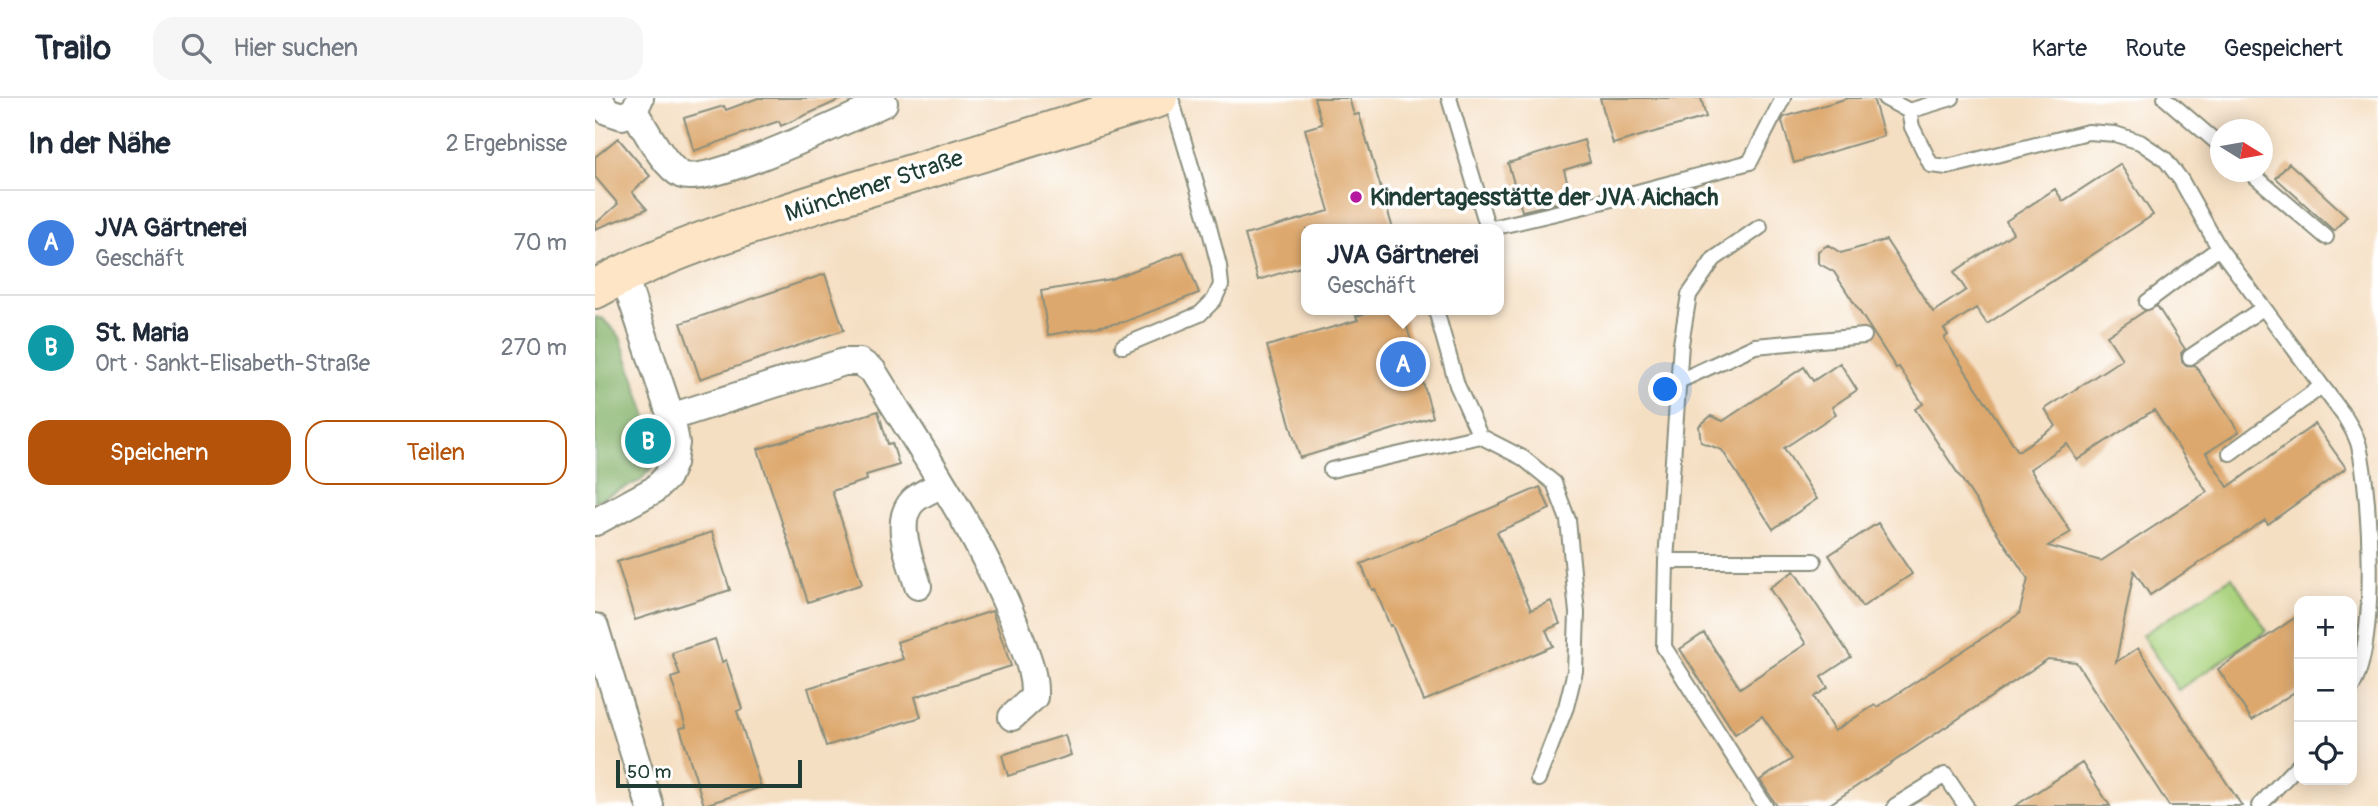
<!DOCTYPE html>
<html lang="de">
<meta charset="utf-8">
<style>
body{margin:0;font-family:Pangolin,sans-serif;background:#f6f6f7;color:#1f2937}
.controls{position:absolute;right:21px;bottom:21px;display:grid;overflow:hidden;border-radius:14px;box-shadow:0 4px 18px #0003}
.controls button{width:63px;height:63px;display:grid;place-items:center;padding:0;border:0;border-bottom:2px solid #e0e1e3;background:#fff;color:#1f2937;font:35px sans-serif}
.compass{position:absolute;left:1615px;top:21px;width:63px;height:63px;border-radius:50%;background:#fff;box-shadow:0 4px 18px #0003;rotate:101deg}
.scale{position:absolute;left:21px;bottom:18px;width:186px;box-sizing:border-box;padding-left:7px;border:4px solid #1f3d34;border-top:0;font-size:19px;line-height:24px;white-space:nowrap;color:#1f3d34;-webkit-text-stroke:5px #fff;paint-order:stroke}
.you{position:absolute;left:1071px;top:292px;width:24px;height:24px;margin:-18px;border:5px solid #fff;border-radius:50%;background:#1a73e8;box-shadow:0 0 0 10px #1a73e833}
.badge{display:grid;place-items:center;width:46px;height:46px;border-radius:50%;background:#b45309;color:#fff;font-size:23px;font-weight:700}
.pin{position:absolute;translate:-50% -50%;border:4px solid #fff;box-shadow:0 2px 7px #0006}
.popup{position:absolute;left:706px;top:126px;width:203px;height:91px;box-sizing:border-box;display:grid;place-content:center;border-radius:14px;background:#fff;filter:drop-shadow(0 2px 5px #0005);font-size:23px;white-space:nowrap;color:#747a83}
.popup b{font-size:26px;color:#1f2937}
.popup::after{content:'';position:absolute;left:50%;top:100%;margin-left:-14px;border:14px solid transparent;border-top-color:#fff}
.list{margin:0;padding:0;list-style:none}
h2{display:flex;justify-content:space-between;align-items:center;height:91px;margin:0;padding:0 28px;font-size:30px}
h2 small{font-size:23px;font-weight:400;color:#747a83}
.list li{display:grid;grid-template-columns:46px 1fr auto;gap:21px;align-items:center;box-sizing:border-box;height:105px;padding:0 28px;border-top:2px solid #e0e1e3}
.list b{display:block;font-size:26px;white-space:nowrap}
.list p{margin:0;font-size:23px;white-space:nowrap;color:#747a83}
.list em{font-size:23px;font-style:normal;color:#747a83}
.actions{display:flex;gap:14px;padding:21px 28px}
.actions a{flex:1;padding:16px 0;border:2px solid #b45309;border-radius:21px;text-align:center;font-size:24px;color:#b45309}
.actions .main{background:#b45309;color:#fff}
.icon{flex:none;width:38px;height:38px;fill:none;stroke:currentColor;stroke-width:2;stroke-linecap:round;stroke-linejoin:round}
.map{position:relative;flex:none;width:1783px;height:708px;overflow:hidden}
header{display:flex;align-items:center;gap:42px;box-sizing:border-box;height:98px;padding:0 35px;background:#fff;border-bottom:2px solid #e0e1e3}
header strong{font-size:33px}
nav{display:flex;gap:38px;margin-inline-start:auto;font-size:24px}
.search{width:490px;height:63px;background:#f6f6f7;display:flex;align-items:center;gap:18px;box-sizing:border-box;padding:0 24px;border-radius:21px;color:#747a83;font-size:26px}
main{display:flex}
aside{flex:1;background:#fff}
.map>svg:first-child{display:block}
.green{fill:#a9d17c;stroke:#648758;stroke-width:2}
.forest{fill:#86b36c;stroke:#527850;stroke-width:2}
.building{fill:#dda86d;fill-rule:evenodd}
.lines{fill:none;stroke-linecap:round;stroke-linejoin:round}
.service-casing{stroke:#8a8e7c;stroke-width:18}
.minor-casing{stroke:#8a8e7c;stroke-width:30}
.secondary-casing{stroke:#8a8e7c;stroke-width:42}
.service{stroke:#fff;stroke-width:14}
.minor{stroke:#fff;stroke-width:26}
.secondary{stroke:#fee5c5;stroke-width:38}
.poi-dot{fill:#b5179e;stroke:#fff;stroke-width:2.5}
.labels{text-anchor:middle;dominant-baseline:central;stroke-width:7;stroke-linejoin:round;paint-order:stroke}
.street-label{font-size:24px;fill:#1f3d34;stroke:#fff}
.poi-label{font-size:24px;font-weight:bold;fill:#1f3d34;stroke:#fff;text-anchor:start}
</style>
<header>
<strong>Trailo</strong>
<div class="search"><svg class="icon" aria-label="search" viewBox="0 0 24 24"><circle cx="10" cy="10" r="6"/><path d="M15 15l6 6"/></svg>Hier suchen</div>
<nav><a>Karte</a><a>Route</a><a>Gespeichert</a></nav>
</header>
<main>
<aside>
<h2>In der Nähe<small>2 Ergebnisse</small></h2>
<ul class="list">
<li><span class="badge" style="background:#3f7fe0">A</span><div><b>JVA Gärtnerei</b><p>Geschäft</p></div><em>70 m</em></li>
<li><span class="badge" style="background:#0f9aa8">B</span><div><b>St. Maria</b><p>Ort · Sankt-Elisabeth-Straße</p></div><em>270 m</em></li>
</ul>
<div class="actions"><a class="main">Speichern</a><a>Teilen</a></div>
</aside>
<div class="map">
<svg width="1783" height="708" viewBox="0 0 1783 708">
<rect width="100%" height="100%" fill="#fff"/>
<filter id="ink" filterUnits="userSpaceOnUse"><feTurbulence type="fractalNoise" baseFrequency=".0143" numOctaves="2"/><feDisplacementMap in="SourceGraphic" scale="14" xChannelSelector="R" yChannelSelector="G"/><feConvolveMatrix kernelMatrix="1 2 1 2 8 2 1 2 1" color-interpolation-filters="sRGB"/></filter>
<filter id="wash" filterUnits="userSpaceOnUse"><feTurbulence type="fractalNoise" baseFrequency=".00686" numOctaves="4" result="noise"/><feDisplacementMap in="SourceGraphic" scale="28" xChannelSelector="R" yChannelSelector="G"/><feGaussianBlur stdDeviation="1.57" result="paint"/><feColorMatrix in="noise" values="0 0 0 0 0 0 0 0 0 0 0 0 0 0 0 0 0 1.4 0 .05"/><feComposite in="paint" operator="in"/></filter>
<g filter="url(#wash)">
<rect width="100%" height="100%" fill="#f5dfc3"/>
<!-- green -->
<path class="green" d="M1637,479L1672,533L1583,592L1547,537Z"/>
<!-- forest -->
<path class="forest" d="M0,219L8,221L25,239L62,349L57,369L45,383L0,403Z"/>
<g id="blocks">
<!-- building -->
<path class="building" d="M163,0H249L186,28L184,23L99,53L89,20L129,8L131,12Z
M719,0H754L759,17L764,16L798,131H712V167L663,182L650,137L734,113L710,31L727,26Z
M1005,0H1106L1111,19L1018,46Z
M1253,0H1278L1289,38L1199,65L1187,23L1189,19Z
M23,40L55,78L37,94L52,111L0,131V126L23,106L0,79V59Z
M989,42L995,64L969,72L977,101L927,113L913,65Z
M1694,65L1752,118L1739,133L1681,80Z
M1525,66L1558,117L1392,226L1381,210L1349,231L1353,237L1349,240L1423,353L1461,328L1450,311L1527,261L1512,238L1550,213L1562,208L1590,251L1586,255L1587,264L1591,268L1600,267L1644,334L1611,355L1633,389L1720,326L1751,370L1673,426L1670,422L1555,497L1539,473L1521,564L1543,550L1647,708H1574L1481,564L1453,561L1232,708H1182L1165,682L1197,661L1167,618L1140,636L1085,551L1109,535L1145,590L1211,546L1174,490L1199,473L1256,559L1226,579L1233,590L1219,599L1239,633L1280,607L1282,609L1424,516L1433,481L1320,311L1328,306L1304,269L1301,270L1239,174L1223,165V153L1233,147L1246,155L1291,142L1338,214L1371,192L1359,174L1418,135L1411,123L1460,91L1468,103ZM1559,312L1612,394L1506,463L1453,448L1476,434L1435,371L1472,346L1482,362Z
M588,154L604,195L529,224L453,237L446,193L516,181Z
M230,176L249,232L105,281L86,225Z
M782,212H807L838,319L705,360L672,248L763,222L761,218Z
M1245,265L1262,292L1237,309L1241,316L1189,350L1222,401L1178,431L1127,352L1106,344L1104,328L1116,318L1128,323L1209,269L1218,283Z
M283,313L293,346L297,345L304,367L271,377L272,382L237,393L267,486L213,504L163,351Z
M945,389L955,411L902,434L936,512L956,503L965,526L951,532L958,548L829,603L797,527L795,528L780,491L777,492L766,466Z
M1283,425L1317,476L1267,509L1234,457Z
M117,434L135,492L40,522L22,464Z
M397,513L416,568L320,599L326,619L231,648L213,590L308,561L302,544Z
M1704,517V591L1657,622L1623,571Z
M120,541L127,564L131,562L147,611L142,613L166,689L109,707L85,630L91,629L76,580L85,577L77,555Z
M470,637L476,657L413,678L407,657Z
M1487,665L1515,708H1420Z"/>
</g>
</g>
<g filter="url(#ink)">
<use href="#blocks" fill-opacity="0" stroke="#8a8e7c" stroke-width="2"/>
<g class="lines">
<!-- service casing -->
<g class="service-casing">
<path id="service" d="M854,0L893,131
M1290,0L1314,13L1357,0
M1570,0L1626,48
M1314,13L1317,29L1336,67L1352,69L1373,64L1493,34L1520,36L1545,44L1570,61L1586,82L1624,150L1750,319C1755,328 1762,338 1764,348C1776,400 1783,543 1757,589
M1655,74L1731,139
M1165,129L1119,161L1094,197L1086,246L1071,463L1069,549L1170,708
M893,131L990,108L1155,64L1188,0
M1552,204L1624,150
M841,212L862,287L885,338L928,360L959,385L973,422L982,515L980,573L971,609L943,681
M528,248L605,216L619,202L626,187L624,168L613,125L576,0
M1595,259L1668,210
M1084,283L1160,248L1269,238
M1635,355L1727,288
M736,372L885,338
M1071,463H1219
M1300,708L1350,677L1371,708
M1664,708L1704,666"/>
</g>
<!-- minor casing -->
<g class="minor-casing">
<path id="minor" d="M4,0L12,13L27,18L39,13L45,0
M39,13C50,30 69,69 87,77C115,88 257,19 289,5
M76,319L249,264H265L278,273C329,357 390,444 424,537C432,558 440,576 439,599L417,619
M0,424L59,392L72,379L78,365L81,345L76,319L28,175
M323,488C317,465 297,424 318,403C325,396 338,391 347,386
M0,529L55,708"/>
</g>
<!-- secondary casing -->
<g class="secondary-casing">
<path id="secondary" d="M0,191C77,149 164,124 248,97C353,65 458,32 563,0"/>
</g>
<!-- service -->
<use href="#service" class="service"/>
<!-- minor -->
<use href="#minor" class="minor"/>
<!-- secondary -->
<use href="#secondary" class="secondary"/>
</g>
</g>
<!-- markers -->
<circle class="poi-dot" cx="761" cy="99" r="7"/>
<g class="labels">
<!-- street labels -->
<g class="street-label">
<text transform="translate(279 88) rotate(-18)">Münchener Straße</text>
</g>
<!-- poi labels -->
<g class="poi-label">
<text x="775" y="99">Kindertagesstätte der JVA Aichach</text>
</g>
</g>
</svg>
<div class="controls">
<button>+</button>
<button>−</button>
<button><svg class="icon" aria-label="locate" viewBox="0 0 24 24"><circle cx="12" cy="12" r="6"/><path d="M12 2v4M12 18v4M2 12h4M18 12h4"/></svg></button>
</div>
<svg class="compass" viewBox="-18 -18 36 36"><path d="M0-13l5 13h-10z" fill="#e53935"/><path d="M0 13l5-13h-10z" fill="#747a83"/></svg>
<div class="scale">50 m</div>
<div class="you"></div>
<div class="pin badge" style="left:808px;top:266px;background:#3f7fe0">A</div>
<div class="popup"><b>JVA Gärtnerei</b>Geschäft</div>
<div class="pin badge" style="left:53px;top:343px;background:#0f9aa8">B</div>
</div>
</main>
